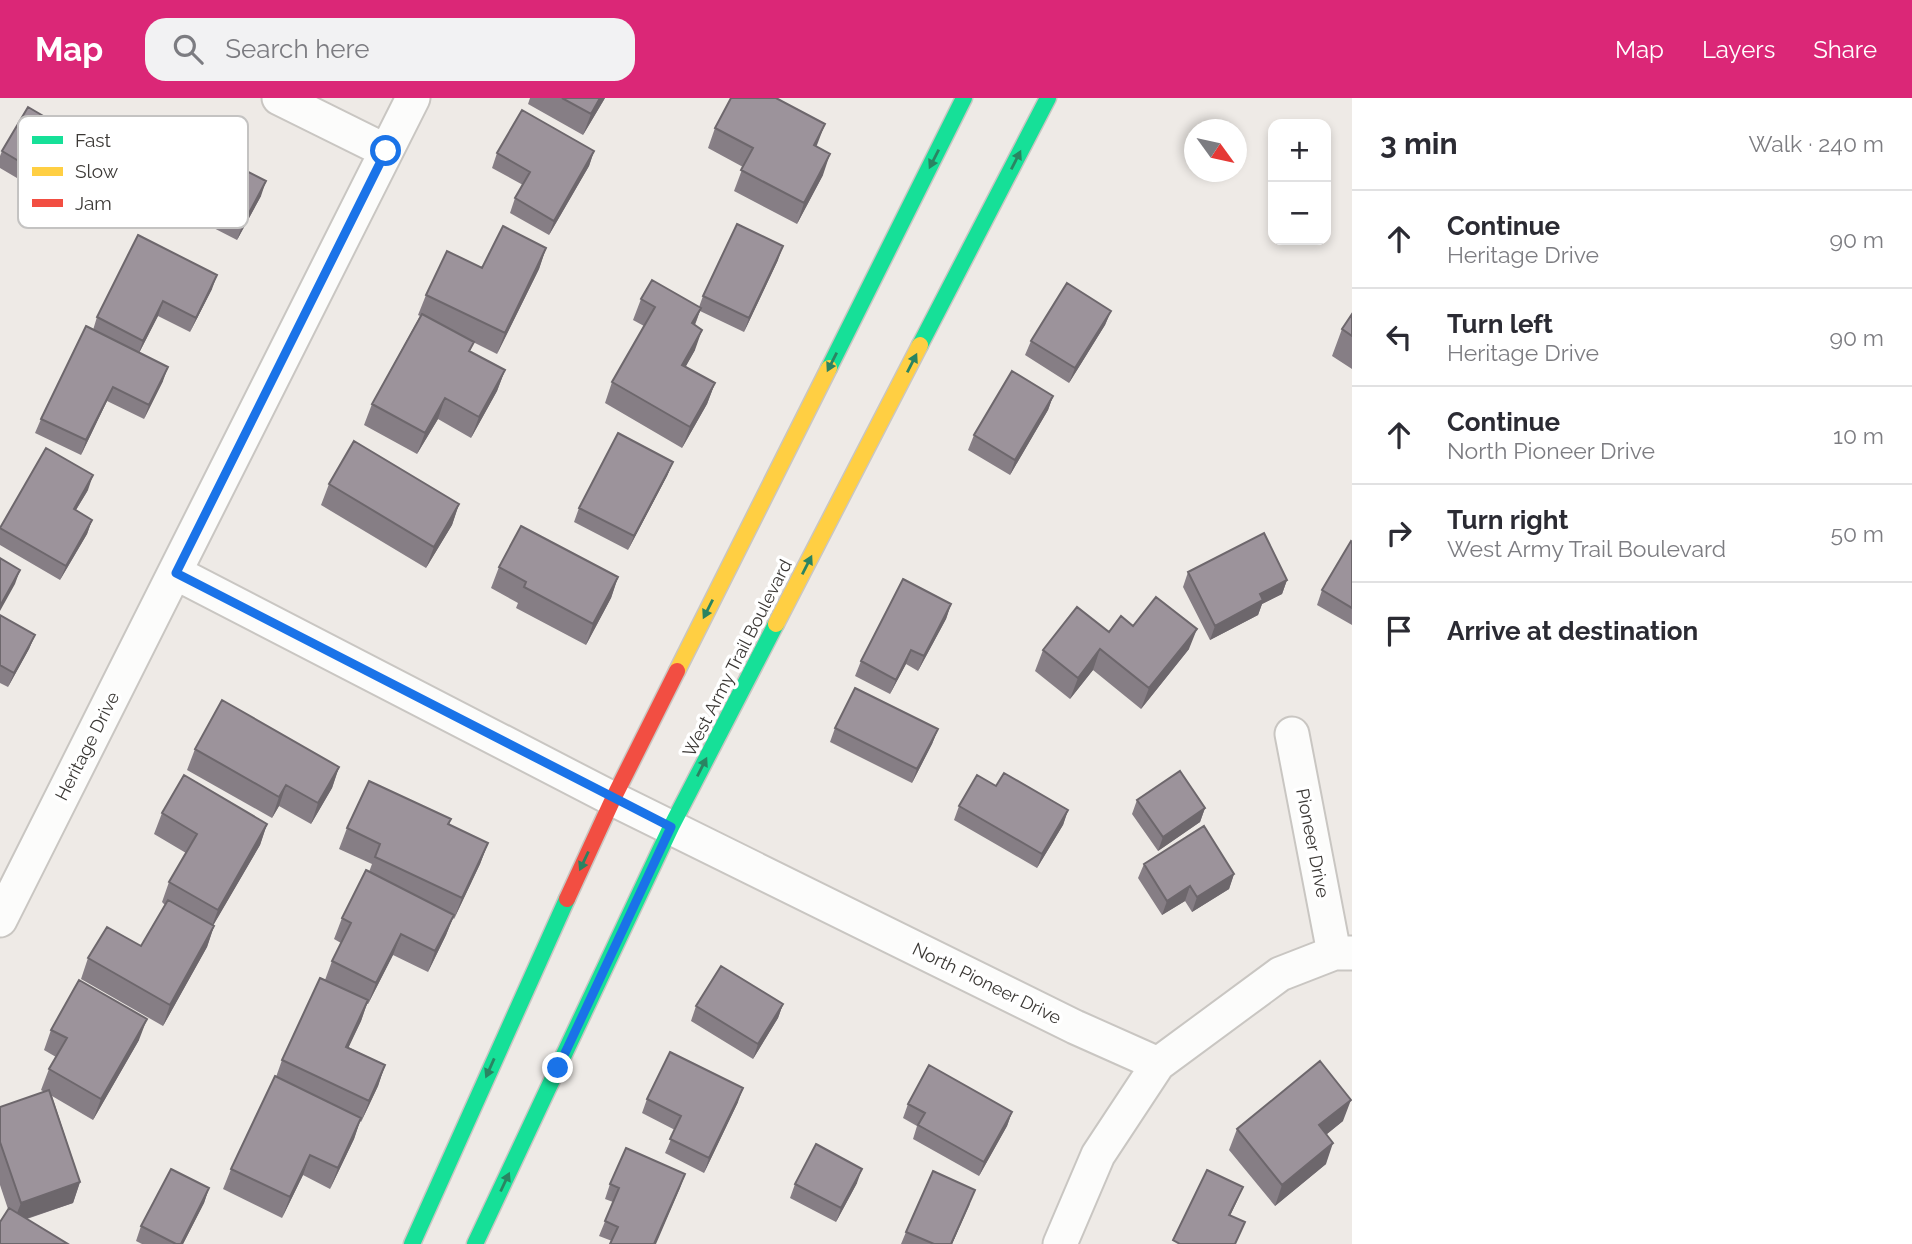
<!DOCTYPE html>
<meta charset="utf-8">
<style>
body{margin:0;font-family:Raleway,sans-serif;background:#f2f2f3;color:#2b2b33}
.controls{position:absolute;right:21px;top:21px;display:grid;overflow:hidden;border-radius:14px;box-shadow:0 4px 10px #0003}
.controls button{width:63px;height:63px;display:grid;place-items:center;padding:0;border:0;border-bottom:2px solid #e1e1e2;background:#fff;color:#2b2b33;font:35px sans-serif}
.compass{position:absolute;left:1184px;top:21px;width:63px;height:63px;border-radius:50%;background:#fff;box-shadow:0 4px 10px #0003;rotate:123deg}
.stop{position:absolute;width:21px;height:21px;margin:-16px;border:5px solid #1a73e8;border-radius:50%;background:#fff}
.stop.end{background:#1a73e8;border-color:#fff;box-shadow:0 2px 7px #0008}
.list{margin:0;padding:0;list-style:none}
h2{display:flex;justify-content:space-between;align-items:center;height:91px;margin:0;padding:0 28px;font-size:30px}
h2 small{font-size:23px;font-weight:400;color:#7c7c81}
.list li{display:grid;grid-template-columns:46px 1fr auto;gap:21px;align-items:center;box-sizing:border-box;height:98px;padding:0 28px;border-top:2px solid #e1e1e2}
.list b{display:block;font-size:26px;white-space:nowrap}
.list p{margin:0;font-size:23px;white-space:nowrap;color:#7c7c81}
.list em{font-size:23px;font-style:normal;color:#7c7c81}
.icon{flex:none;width:38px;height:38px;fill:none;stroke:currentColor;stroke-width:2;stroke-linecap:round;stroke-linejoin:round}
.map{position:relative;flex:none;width:1352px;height:1146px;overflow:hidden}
header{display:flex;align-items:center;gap:42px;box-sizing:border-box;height:98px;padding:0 35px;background:#db2777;color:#fff}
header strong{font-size:33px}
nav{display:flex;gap:38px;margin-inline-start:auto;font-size:24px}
.search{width:490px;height:63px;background:#f2f2f3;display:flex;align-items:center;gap:18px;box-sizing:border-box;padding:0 24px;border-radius:21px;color:#7c7c81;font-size:26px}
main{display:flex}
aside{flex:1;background:#fff}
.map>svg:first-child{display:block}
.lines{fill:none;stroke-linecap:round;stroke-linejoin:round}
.street-casing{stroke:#c9c6c2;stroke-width:37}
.fast-casing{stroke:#c9c6c2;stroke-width:19}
.slow-casing{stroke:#c9c6c2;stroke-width:19}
.jam-casing{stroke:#c9c6c2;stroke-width:19}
.street{stroke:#fcfcfb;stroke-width:33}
.fast{stroke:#16e098;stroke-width:16}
.slow{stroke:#ffcf43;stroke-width:16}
.jam{stroke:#f24e42;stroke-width:16}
.wall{fill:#867e85}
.shaded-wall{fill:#6d676c}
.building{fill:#9c939b;stroke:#6d676c;stroke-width:2}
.oneway{fill:#2a8462}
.route{stroke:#1a73e8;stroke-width:9}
.labels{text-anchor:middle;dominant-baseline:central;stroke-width:7;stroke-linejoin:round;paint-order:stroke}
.street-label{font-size:18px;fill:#3b3835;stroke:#fff}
.key{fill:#fff;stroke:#c4c3c2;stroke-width:2}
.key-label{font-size:19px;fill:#3b3835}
</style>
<header>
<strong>Map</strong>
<div class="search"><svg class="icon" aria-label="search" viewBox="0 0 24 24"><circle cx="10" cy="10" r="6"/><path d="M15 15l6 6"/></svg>Search here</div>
<nav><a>Map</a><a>Layers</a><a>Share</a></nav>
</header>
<main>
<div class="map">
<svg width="1352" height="1146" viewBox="0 0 1352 1146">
<rect width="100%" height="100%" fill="#eeeae6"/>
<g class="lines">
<!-- street casing -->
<g class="street-casing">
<path id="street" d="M279,0L386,53
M176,475L613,701L1075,929L1158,966L1280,876L1334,855H1352
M1292,636L1334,855
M0,822L413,0
M1060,1146L1098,1057L1158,966"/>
</g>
<!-- fast casing -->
<g class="fast-casing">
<path id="fast" d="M920,247L1048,0
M829,270L964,0
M412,1146L567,801
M475,1146L671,729L776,526"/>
</g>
<!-- slow casing -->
<g class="slow-casing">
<path id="slow" d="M776,526L920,247
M677,573L829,270"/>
</g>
<!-- jam casing -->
<g class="jam-casing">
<path id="jam" d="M567,801L613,701L677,573"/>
</g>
<!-- street -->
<use href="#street" class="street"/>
<!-- fast -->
<use href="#fast" class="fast"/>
<!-- slow -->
<use href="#slow" class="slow"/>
<!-- jam -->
<use href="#jam" class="jam"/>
</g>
<!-- wall -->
<path class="wall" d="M530,0H605L583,37L528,6Z
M715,30L816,48L823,77L797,126L734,93L743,69L708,50Z
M98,50L93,65L66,109L0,70V58L2,53Z
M594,53L589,68L549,137L510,115L515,100L523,87L492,70L497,55Z
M127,69L261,98L237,142L122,83Z
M546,150L539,171L497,256L473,244L470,254L505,272L497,293L471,340L438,321L417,356L364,327L372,306L420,218L418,217L426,197L482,170Z
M778,162L744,234L700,213L695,227V252L685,269L715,285L707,306L682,350L605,305L612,284L644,228L633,222L641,201L699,209L703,198Z
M212,191L190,234L158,218L139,255L163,283L144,321L107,303L81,357L35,335L41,321L93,232L97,219Z
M1111,213L1105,227L1069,285L1025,257L1031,243Z
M1352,216V271L1332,258L1342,231Z
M1053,298L1048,312L1010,377L968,352L974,337Z
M673,364L667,378L628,452L574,424L579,410Z
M329,386L459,406L452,427L426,470L321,407Z
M88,392L76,412L92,422L87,436L60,482L0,447V430Z
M1352,444V527L1317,507L1322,492Z
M499,469L618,479L611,500L586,547L516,510L518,505L491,490Z
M1188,474L1287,482L1282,496L1262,506L1258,517L1210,542L1183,489Z
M951,506L946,521L918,573L906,566L890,596L855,578L861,563Z
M0,517L35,537L29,551L8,589L0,585Z
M1133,528L1189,551L1141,611L1093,572L1070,601L1035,573L1043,552Z
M835,630L938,631L932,646L912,685L830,644Z
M195,651L339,669L332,690L311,726L279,708L272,720L187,672Z
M996,688L1068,712L1063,727L1037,770L954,722L959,708Z
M1137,702L1205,710L1200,724L1158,753L1132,716Z
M162,715L267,726L260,747L213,827L214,828L207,849L163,928L81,881L88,860L141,848L165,807L162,804L169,784L186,755L154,736Z
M451,721L449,727L488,745L480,766L454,821L453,820L446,837L428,874L393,857L368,906H367L361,923L348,949L385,967L378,988L361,1024L360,1023L354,1041L330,1091L303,1077L282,1120L223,1091L231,1071L276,979L282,962L325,882L332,863L341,845L334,841L342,820L369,774L372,766L339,751L347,730Z
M1144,766L1234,776L1229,791L1192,814L1185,803L1162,817L1138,780Z
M783,906L778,920L753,961L691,923L696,908Z
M51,932L139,942L93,1022L52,998L80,1084L73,1105L27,1121L8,1111L0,1087V1009L44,994L41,992L49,971L56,959L44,952Z
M647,1001L738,1004L704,1075L665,1055L675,1032L642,1015Z
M908,1006L1012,1014L1007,1028L979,1078L913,1041L917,1028L903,1020Z
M1343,1023L1327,1036L1326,1066L1275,1108L1229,1052L1237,1031Z
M857,1085L836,1124L790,1100L795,1086Z
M610,1086L680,1090L612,1143L599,1138L613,1104L605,1101Z
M209,1090L204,1105L183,1146H142L136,1143L141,1128Z
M970,1106L952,1146H901L906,1134Z"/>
<!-- shaded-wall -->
<path class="shaded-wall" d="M600,0H605L583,37L591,16Z
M825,26L817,47L806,68L814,47Z
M98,50L93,65L66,109L72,95Z
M594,53L589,68L549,137L554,123Z
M830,56L823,77L797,126L804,105Z
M266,83L261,98L237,142L242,128Z
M783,148L778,162L744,234L749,220Z
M546,150L539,171L497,256L505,235Z
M217,177L212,191L190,234L196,220Z
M163,203L158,218L138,257L143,243Z
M701,210L693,231L692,225Z
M1111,213L1105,227L1069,285L1075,270Z
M702,232L695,252L675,288L682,267Z
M168,269L163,283L144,321L149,307Z
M505,272L497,293L471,340L479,319Z
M715,285L707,306L682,350L690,329Z
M113,289L107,303L81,357L86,342Z
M1053,298L1048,312L1010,377L1015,362Z
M445,300L438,321L417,356L425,335Z
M673,364L667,378L628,452L634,438Z
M93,377L88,392L68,425L74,411Z
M459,406L452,427L426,470L434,449Z
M92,422L87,436L60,482L66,468Z
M20,472L15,486L0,513V508Z
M618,479L611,500L586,547L593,526Z
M1287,482L1282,496L1262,506L1258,517L1210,542L1215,528L1260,496Z
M951,506L946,521L918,573L924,558Z
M1197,531L1189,551L1141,611L1149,590Z
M35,537L29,551L8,589L14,575Z
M1100,551L1093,572L1070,601L1078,580Z
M911,552L906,566L890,596L896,582Z
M938,631L932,646L912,685L917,671Z
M339,669L332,690L311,726L318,705Z
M286,687L279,708L272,720L279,699Z
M1205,710L1200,724L1158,753L1163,739Z
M1068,712L1063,727L1037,770L1042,756Z
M267,726L260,747L210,833L218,812Z
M488,745L480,766L454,821L462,800Z
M1234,776L1229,791L1192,814L1197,799Z
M1190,788L1185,803L1162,817L1167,803Z
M454,817L446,837L428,874L435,853Z
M214,828L207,849L163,928L170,907Z
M401,836L393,857L368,906L376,885Z
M368,902L361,923L339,970L346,949Z
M783,906L778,920L753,961L758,946Z
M147,921L139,942L93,1022L101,1001Z
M385,967L378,988L361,1024L369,1003Z
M743,990L738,1004L704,1075L709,1060Z
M1351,1002L1343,1023L1312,1048L1319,1027Z
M1012,1014L1007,1028L979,1078L984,1064Z
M361,1020L354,1041L330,1091L338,1070Z
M1333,1045L1326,1066L1275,1108L1282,1087Z
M310,1057L303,1077L282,1120L290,1099Z
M862,1071L857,1085L836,1124L841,1110Z
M685,1076L680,1090L656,1146H654Z
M80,1084L73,1105L13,1125L21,1105Z
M1243,1089L1237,1103L1224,1131L1229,1117Z
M209,1090L204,1105L183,1146H181Z
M975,1092L952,1146H951Z"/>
<!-- building -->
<path class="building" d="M562,0H600L591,16Z
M731,0H776L825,26L814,47L830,56L804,105L741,72L753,50L715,30Z
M28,9L98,50L72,95L2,53Z
M522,12L594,53L554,123L515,100L530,74L497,55Z
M148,29L183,47L186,42L266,83L242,128L127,69Z
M737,126L783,148L749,220L703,198Z
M503,128L546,150L505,235L426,197L447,153L482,170Z
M138,137L217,177L196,220L163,203L143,243L97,219Z
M652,182L701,210L692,225L702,232L682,267L715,285L690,329L612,284L655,209L641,201Z
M1067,185L1111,213L1075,270L1031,243Z
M422,216L474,244L469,253L505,272L479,319L445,300L425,335L372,306Z
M1352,216V238L1342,231Z
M86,228L168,269L149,307L113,289L86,342L41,321Z
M1012,273L1053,298L1015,362L974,337Z
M618,335L673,364L634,438L579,410Z
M354,343L459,406L434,449L329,386Z
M46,350L93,377L74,411L92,422L66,468L0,430Z
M521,428L618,479L593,526L524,489L526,484L499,469Z
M1264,435L1287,482L1260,496L1263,502L1215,528L1188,474Z
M1351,443L1352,444V510L1322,492Z
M0,460L20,472L0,508Z
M903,481L951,506L924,558L911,552L896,582L861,563Z
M1156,499L1197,531L1149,590L1100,551L1078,580L1043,552L1077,509L1109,534L1121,518L1133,528Z
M0,517L35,537L14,575L0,567Z
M855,590L938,631L917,671L835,630Z
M222,602L339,669L318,705L286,687L279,699L195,651Z
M1180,673L1205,710L1163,739L1137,702Z
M1004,675L1068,712L1042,756L959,708L977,677L996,688Z
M184,677L267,726L218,812L169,784L197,736L162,715Z
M369,683L451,721L448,726L488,745L462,800L375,759L380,746L347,730Z
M1204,728L1234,776L1197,799L1190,788L1167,803L1144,766Z
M366,772L454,817L435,853L401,836L376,885L332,863L351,825L342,820Z
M168,802L214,828L170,907L88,860L107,829L141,848Z
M721,868L783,906L758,946L696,908Z
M320,880L368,902L346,949L385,967L369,1003L282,962Z
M79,882L147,921L101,1001L49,971L67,940L51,932Z
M670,954L743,990L709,1060L670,1041L681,1018L647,1001Z
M1320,963L1351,1002L1319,1027L1333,1045L1282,1087L1237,1031Z
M929,967L1012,1014L984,1064L918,1027L925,1015L908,1006Z
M275,978L361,1020L338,1070L310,1057L290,1099L231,1071Z
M49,992L80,1084L21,1105L0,1044V1009Z
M816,1046L862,1071L841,1110L795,1086Z
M626,1050L685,1076L654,1146H610L618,1129L605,1123L619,1090L610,1086Z
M171,1071L209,1090L181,1146H176L141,1128Z
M1207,1072L1243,1089L1229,1117L1245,1124L1235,1146H1180L1173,1142Z
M933,1073L975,1092L951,1146H934L906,1134Z
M9,1110L68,1146H0V1124Z"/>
<!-- one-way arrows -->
<defs><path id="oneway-solid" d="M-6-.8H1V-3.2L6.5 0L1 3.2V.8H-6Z" transform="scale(1.75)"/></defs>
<g class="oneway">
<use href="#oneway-solid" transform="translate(934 61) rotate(117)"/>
<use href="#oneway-solid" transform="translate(1016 62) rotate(-63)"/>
<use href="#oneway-solid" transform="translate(832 264) rotate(117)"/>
<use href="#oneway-solid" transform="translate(912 265) rotate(-63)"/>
<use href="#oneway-solid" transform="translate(807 467) rotate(-63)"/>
<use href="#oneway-solid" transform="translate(708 511) rotate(117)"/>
<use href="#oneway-solid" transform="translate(702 669) rotate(-63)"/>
<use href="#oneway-solid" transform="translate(584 763) rotate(115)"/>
<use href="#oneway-solid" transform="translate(490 970) rotate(114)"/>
<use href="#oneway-solid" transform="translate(505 1084) rotate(-65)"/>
</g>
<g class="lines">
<!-- route -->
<path class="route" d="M386,53L176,475L671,729L558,970"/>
</g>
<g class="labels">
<!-- street labels -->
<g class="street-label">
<text transform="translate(737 560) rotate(-63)">West Army Trail Boulevard</text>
<text transform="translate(87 648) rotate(-63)">Heritage Drive</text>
<text transform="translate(1313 745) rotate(79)">Pioneer Drive</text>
<text transform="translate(987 885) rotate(26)">North Pioneer Drive</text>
</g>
</g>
<!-- legend -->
<rect x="18" y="18" width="230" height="112" rx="10" class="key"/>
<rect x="32" y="38" width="31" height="8" fill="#16e098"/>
<rect x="32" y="69" width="31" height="9" fill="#ffcf43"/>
<rect x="32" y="101" width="31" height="8" fill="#f24e42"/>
<g class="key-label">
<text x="75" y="49">Fast</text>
<text x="75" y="80">Slow</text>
<text x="75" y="112">Jam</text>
</g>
</svg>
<div class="controls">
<button>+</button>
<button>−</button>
</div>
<svg class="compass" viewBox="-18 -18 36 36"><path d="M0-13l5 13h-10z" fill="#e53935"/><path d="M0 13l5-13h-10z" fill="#7c7c81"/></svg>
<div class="stop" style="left:386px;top:53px"></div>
<div class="stop end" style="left:558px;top:970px"></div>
</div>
<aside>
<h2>3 min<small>Walk · 240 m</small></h2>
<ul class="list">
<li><svg class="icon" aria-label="ahead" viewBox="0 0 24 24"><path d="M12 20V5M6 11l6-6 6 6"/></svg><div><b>Continue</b><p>Heritage Drive</p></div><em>90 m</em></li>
<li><svg class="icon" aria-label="left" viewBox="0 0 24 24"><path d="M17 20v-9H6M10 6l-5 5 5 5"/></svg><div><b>Turn left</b><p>Heritage Drive</p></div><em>90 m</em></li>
<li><svg class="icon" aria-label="ahead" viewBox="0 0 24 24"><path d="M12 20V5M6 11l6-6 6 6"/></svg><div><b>Continue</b><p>North Pioneer Drive</p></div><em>10 m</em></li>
<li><svg class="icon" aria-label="right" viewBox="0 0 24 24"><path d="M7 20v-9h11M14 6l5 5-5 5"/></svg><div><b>Turn right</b><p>West Army Trail Boulevard</p></div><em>50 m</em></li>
<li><svg class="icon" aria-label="arrive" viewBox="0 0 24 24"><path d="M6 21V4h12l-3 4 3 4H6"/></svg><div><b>Arrive at destination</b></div></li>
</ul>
</aside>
</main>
